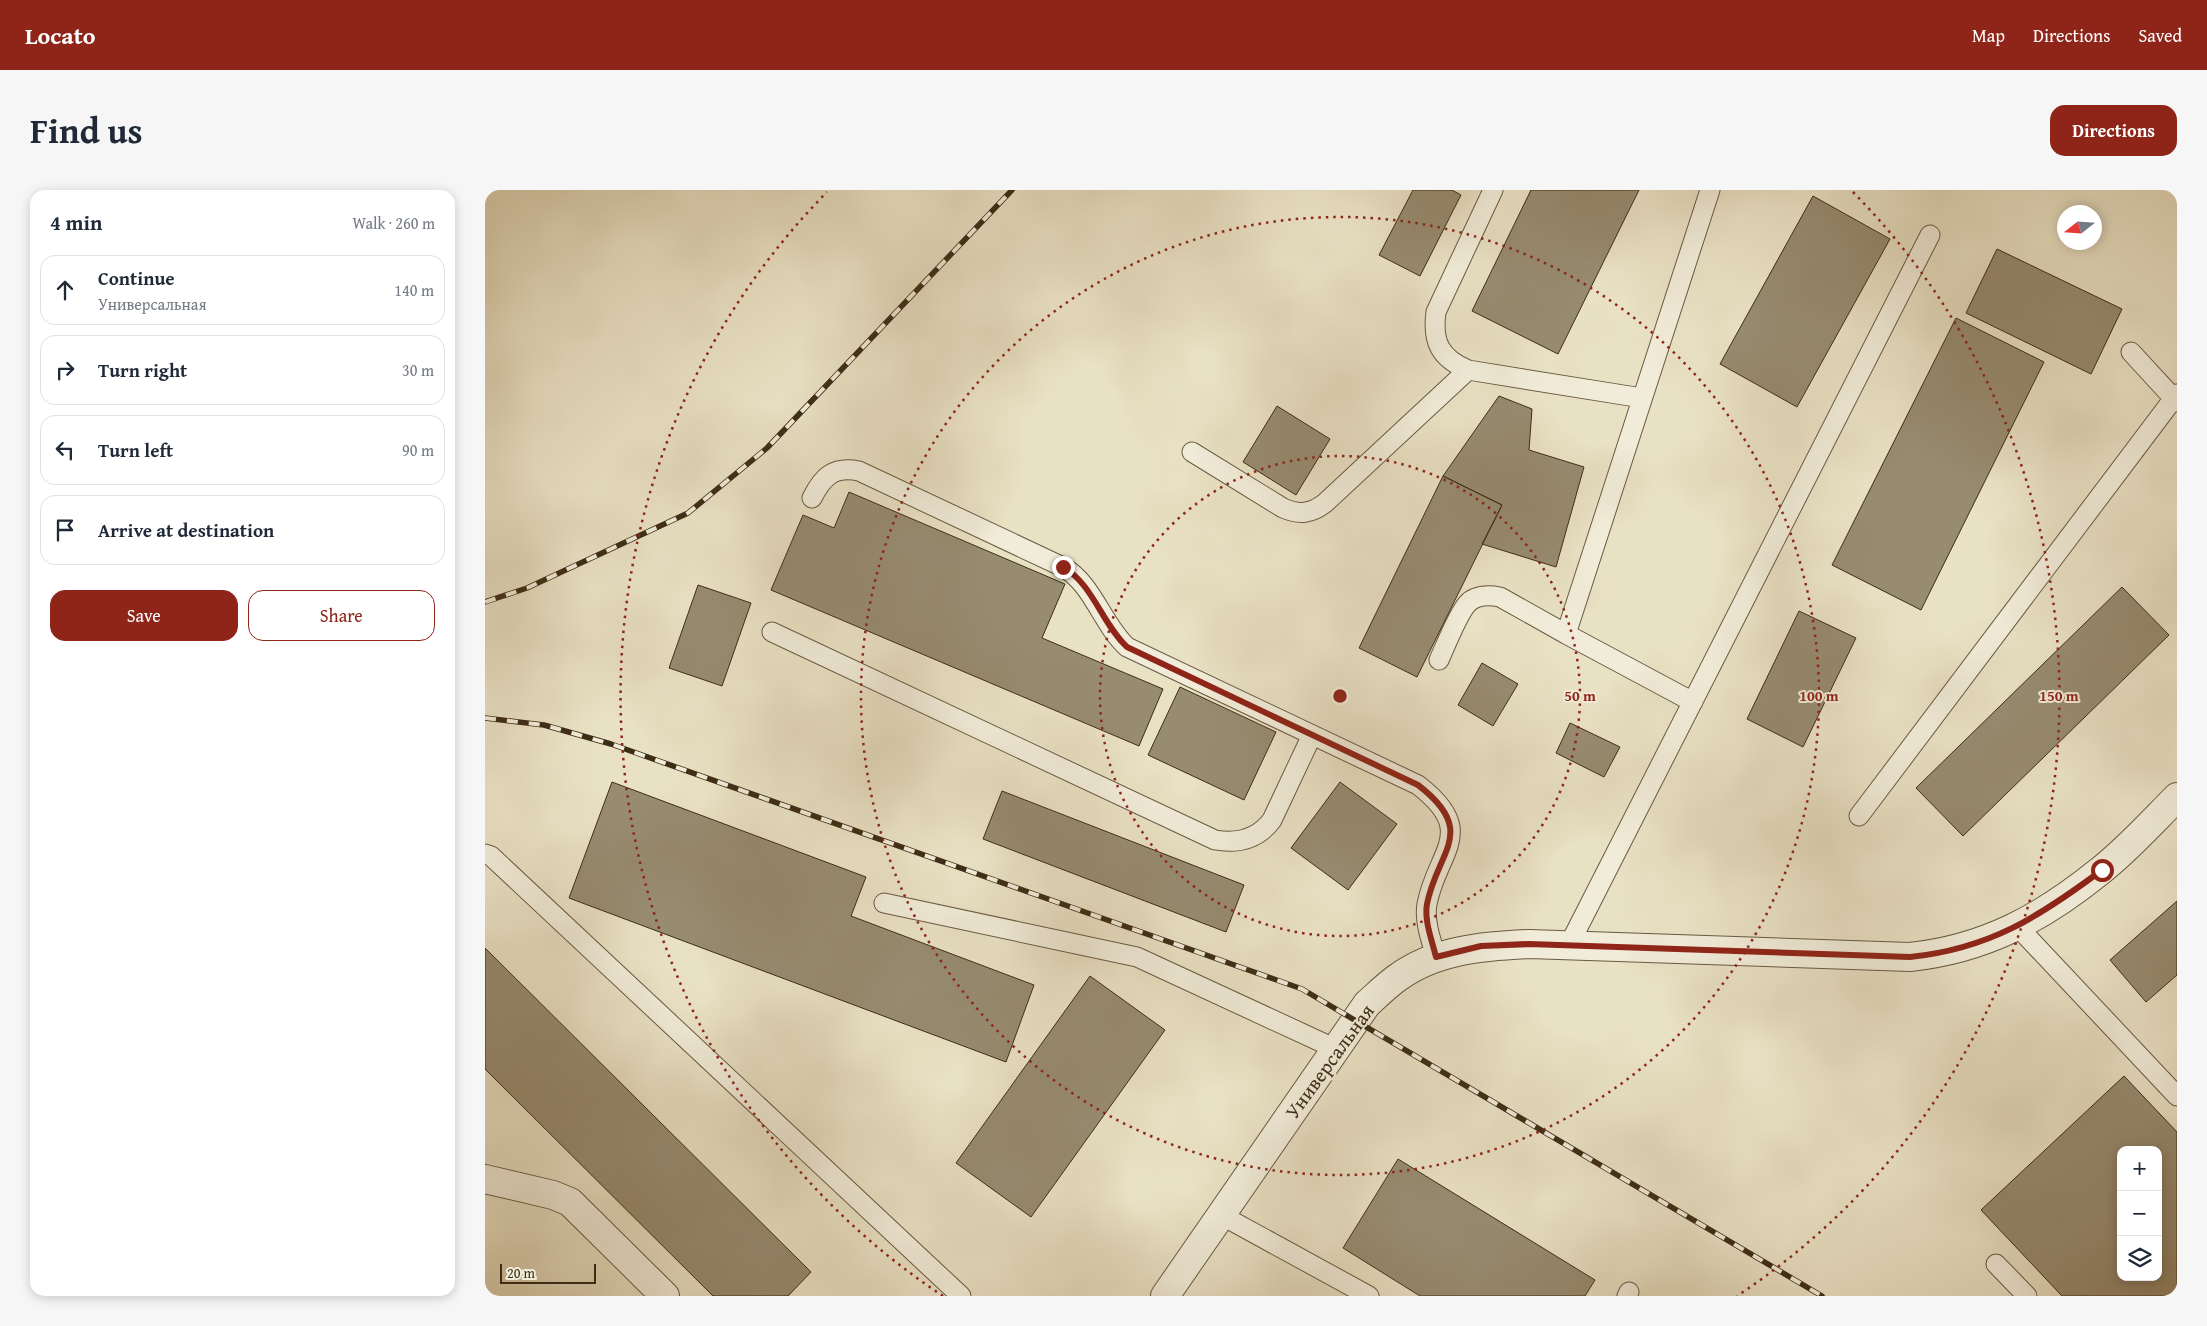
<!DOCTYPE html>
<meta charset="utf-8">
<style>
body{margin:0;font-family:"Gentium Book Plus",serif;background:#f6f6f7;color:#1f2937}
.controls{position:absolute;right:15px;bottom:15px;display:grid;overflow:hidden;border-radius:10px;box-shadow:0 2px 12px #0003}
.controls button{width:45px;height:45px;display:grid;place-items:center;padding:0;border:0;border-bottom:1px solid #e0e1e3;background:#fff;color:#1f2937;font:25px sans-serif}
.compass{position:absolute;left:1572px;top:15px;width:45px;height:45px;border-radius:50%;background:#fff;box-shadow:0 2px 12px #0003;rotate:253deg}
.scale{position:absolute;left:15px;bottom:12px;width:96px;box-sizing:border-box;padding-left:5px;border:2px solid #3e2d15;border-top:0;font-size:14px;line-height:18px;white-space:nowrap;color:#3e2d15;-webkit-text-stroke:4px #f1ecd9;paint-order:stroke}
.stop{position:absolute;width:15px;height:15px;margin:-11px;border:4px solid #8f2418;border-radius:50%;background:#fff}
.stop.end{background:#8f2418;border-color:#fff;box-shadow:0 1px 5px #0008}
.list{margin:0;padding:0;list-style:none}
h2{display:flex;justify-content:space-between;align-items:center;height:65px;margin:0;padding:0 20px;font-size:21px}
h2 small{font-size:16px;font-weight:400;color:#747a83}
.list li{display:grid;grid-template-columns:32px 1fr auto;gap:15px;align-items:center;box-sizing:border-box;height:70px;margin:0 10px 10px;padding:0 10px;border:1px solid #e0e1e3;border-radius:15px}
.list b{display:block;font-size:19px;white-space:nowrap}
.list p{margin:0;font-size:16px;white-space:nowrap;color:#747a83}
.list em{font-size:16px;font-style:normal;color:#747a83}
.actions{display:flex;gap:10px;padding:15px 20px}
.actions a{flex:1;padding:11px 0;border:1px solid #8f2418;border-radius:15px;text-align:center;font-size:18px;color:#8f2418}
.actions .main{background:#8f2418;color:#fff}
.icon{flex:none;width:28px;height:28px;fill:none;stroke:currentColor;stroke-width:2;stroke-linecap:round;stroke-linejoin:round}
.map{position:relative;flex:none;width:1692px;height:1106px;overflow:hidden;border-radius:15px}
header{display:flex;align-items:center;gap:30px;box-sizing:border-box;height:70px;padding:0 25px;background:#8f2418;color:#fff}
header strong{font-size:24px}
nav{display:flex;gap:28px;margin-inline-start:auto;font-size:18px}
.intro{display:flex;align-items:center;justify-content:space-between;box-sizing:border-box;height:120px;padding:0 30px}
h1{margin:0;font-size:35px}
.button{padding:12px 22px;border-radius:15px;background:#8f2418;color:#fff;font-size:18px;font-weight:700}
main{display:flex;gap:30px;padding:0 30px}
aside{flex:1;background:#fff;border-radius:15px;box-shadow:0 2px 12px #0003}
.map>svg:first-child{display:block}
.building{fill:#978b70;stroke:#3e2d15;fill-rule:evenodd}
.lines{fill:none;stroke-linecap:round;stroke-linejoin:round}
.lane-casing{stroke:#695a41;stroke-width:21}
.street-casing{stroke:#695a41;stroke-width:30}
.lane{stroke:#f1ecd9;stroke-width:19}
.street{stroke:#f1ecd9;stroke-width:28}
.rail-casing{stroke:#3e2d15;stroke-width:5.5}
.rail{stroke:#f1ecd9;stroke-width:4;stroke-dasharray:11;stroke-linecap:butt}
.route{stroke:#8f2418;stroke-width:6}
.ring{fill:none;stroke:#8f2418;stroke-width:2.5;stroke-dasharray:2.5 5}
.labels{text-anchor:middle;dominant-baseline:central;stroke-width:4;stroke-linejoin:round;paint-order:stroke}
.street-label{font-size:20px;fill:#3e2d15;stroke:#f1ecd9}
.centre{fill:#8f2418;stroke:#f1ecd9;stroke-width:2.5}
.ring-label{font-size:15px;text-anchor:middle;font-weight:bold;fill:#8f2418;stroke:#f1ecd9;stroke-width:4;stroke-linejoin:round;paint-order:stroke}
</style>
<header>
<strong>Locato</strong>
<nav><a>Map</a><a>Directions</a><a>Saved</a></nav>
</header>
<div class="intro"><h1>Find us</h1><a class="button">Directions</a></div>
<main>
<aside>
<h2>4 min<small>Walk · 260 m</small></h2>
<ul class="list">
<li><svg class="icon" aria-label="ahead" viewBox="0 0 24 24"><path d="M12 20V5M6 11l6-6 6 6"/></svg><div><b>Continue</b><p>Универсальная</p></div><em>140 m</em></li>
<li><svg class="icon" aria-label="right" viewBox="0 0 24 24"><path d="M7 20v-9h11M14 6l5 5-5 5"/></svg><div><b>Turn right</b></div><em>30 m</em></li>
<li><svg class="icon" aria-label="left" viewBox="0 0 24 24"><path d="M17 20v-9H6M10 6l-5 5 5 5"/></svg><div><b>Turn left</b></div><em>90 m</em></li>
<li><svg class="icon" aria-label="arrive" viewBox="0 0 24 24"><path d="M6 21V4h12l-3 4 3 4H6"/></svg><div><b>Arrive at destination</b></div></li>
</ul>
<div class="actions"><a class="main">Save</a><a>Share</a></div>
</aside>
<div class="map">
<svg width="1692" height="1106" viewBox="0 0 1692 1106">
<rect width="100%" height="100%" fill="#e9e1c4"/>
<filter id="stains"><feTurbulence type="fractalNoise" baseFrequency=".004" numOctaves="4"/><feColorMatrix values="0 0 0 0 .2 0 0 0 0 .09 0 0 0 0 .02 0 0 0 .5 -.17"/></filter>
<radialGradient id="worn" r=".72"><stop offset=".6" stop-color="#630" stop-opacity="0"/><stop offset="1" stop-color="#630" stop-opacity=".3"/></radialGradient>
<!-- building -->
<path class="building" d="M928,0H967L976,5L935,86L894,65Z
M1046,0H1154L1073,164L987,121Z
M1328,6L1405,49L1312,217L1235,174Z
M1512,59L1637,119L1606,184L1481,123Z
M1471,128L1559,172L1436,420L1347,375Z
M1014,206L1047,219L1044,260L1099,277L1071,377L997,354L1017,315L958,286Z
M792,216L845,249L811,305L758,272Z
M958,286L1017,315L932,487L874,458Z
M364,302L580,394L557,448L678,499L654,556L286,400L318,325L349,338Z
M213,395L266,413L237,496L184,478Z
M1637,397L1684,445L1478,646L1431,598Z
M1314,421L1371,448L1318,557L1262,529Z
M997,473L1033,494L1008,536L973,515Z
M695,497L791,542L759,610L663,565Z
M1085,533L1135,557L1119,587L1071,563Z
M127,592L381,687L366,726L549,795L521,872L84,708Z
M855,592L912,634L863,700L806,658Z
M517,601L759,695L741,742L498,649Z
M1692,711V785L1661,812L1625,770Z
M0,758L326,1082L303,1106H228L0,879Z
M605,786L680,840L546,1027L471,973Z
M1639,886L1692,942V1106H1577L1496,1020ZM1636,960H1673V1087H1636Z
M913,969L1110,1090L1100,1106H935L858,1058Z"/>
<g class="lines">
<!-- lane casing -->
<g class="lane-casing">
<path id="lane" d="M1646,162L1692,212
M983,180C955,168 947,152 951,122L1008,0
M707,262L798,318C814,325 826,324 840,313L983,180L1157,208
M327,308C338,286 349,276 374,281L578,377C608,394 617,434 642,457L933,595C994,642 952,661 942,714C939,731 946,750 951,767
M287,442L730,650C753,654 773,649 787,630L827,545
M954,470C960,457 973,424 982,414C990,405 1004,405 1015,407L1081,444
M1208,512L1081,444L1225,0
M1374,626L1692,204
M0,664L6,666L476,1106
M399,713L652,767L851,859
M1532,736L1692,906
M1084,755L1445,45
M736,1025L884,1106
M1511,1074L1542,1106
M1142,1106L1144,1102"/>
</g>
<!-- street casing -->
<g class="street-casing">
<path id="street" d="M0,989L68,1005L85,1012L180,1106
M680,1106L882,814C892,805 901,796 912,788C950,760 998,756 1044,754L1425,767C1500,759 1557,728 1615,681C1643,659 1667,632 1692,607"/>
</g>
<!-- lane -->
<use href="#lane" class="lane"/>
<!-- street -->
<use href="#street" class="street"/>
<!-- rail casing -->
<g class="rail-casing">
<path id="rail" d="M0,412L42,398L203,323L282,258L527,0
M0,528L59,535L126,554L817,799L1337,1106"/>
</g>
<!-- rail -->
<use href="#rail" class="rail"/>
</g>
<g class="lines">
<!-- route -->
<path class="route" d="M578,377C608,394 617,434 642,457L933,595C994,642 952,661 942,714C939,731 947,750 951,767L996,756L1044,754L1425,767C1504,759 1554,727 1617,680"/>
</g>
<!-- distance rings -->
<g class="ring">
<circle cx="855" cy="506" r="240"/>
<circle cx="855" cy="506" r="479"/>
<path d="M458 1106A719 719 0 0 1 342 2M1368 2A719 719 0 0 1 1252 1106"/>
</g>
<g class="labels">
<!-- street labels -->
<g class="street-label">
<text transform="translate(844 871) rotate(-54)">Универсальная</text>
</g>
</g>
<circle cx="855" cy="506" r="8" class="centre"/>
<g class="ring-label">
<text x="1095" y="511">50 m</text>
<text x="1334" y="511">100 m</text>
<text x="1574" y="511">150 m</text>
</g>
<rect width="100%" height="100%" filter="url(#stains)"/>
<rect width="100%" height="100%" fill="url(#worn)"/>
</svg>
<div class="controls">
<button>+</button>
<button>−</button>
<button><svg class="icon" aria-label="layers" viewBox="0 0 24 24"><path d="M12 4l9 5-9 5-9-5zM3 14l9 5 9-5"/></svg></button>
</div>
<svg class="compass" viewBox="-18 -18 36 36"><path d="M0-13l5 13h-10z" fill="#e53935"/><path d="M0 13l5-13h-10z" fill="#747a83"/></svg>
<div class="scale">20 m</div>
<div class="stop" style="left:1617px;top:680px"></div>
<div class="stop end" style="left:578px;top:377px"></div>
</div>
</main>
